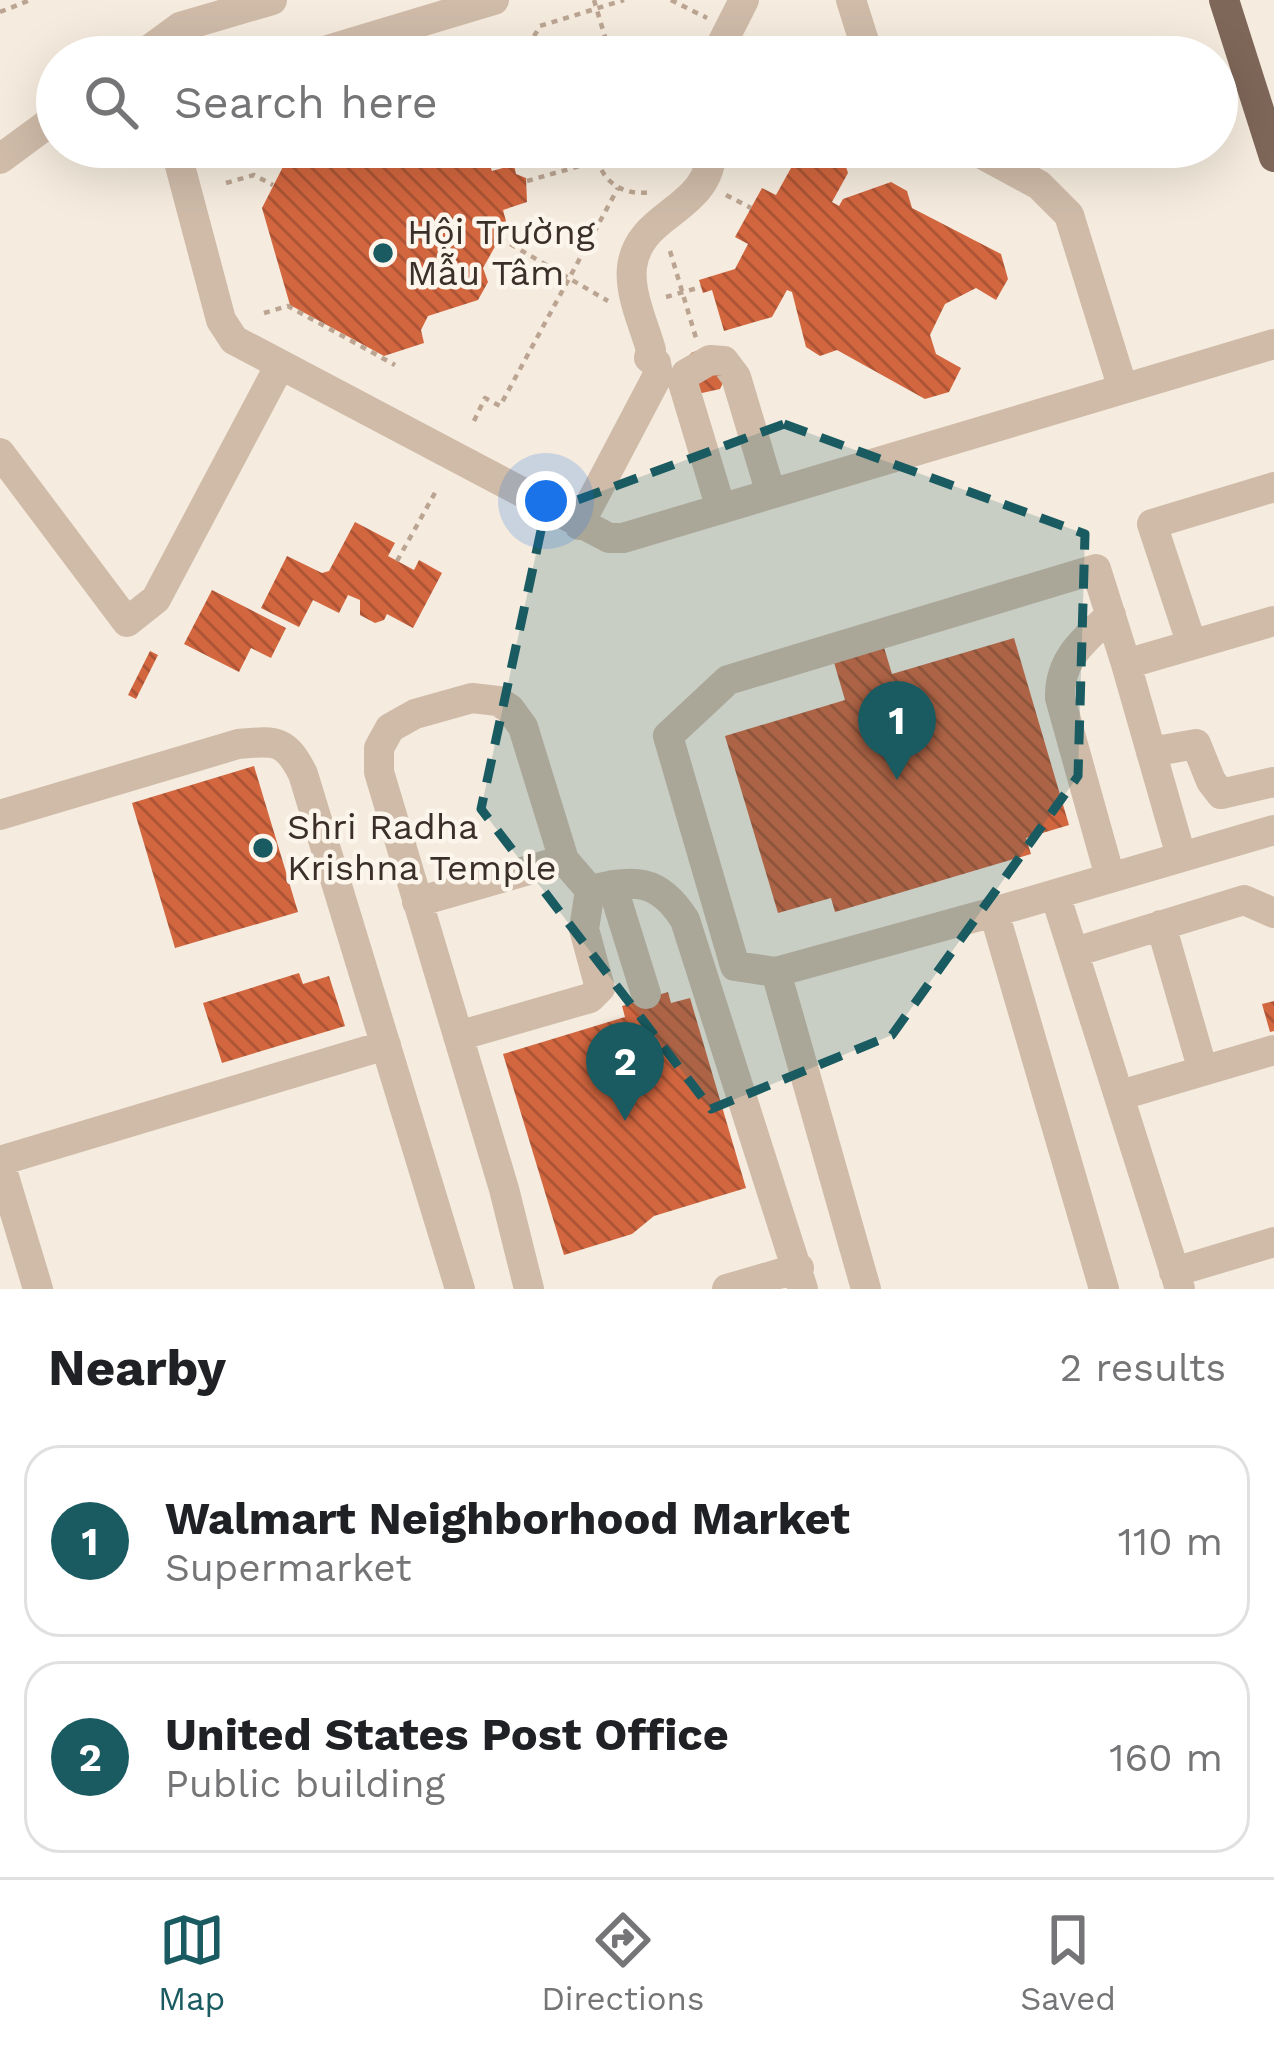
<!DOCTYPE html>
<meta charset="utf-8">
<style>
body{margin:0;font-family:"Work Sans",sans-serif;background:#f2f2f2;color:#202124}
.you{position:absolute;left:546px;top:501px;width:42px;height:42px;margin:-30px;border:9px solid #fff;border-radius:50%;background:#1a73e8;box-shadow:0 0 0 18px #1a73e833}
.badge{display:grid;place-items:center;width:78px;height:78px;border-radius:50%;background:#195b61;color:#fff;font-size:39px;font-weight:700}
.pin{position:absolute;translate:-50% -99px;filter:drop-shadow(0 3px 6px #0008)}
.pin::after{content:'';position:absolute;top:63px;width:42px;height:36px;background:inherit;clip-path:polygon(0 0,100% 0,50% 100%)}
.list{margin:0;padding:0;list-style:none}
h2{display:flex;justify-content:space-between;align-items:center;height:156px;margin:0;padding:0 48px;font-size:51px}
h2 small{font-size:39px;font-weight:400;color:#757577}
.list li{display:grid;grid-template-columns:78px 1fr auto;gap:36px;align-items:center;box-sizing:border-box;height:192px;margin:0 24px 24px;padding:0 24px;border:3px solid #e0e0e0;border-radius:36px}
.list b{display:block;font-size:45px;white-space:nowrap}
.list p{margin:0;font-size:39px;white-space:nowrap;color:#757577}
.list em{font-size:39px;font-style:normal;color:#757577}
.icon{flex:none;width:66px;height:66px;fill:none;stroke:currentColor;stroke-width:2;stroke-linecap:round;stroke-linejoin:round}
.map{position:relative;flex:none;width:1274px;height:1289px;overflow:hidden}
.search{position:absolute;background:#fff;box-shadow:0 12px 48px #0002;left:36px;right:36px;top:36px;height:132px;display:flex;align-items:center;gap:30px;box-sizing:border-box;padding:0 42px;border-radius:66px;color:#757577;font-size:45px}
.sheet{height:588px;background:#fff}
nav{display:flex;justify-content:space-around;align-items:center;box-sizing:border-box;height:168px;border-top:3px solid #e0e0e0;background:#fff;font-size:33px;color:#757577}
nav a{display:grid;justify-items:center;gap:6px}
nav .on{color:#195b61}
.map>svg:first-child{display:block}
.building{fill:url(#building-back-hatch)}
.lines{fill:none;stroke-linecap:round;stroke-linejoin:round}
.path{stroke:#bba592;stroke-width:4.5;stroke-dasharray:6 6;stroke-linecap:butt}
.minor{stroke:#cfbba8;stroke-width:30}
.major{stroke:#7e6658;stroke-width:30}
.marked{fill:#195b61;fill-opacity:0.2;stroke:#195b61;stroke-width:9;stroke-dasharray:24 15;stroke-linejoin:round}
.poi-dot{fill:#195b61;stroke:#fcf5eb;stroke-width:4.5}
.labels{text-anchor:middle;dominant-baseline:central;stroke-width:9;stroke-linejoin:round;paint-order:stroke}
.poi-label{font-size:36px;fill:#3b2f29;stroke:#fcf5eb;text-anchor:start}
</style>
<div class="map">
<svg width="1274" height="1289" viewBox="0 0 1274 1289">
<defs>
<pattern id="building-back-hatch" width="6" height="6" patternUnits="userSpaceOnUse" patternTransform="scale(3)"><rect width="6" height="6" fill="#d2663f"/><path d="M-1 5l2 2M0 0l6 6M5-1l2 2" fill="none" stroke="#ac5435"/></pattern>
</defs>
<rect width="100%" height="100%" fill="#f5ebde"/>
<!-- building -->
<path class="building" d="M293,147H469L486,156L492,171L514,165L516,174L526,178L527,202L503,210L507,225L483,268L488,282L478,300L428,316L421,330L424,343L384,356L290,305L262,208Z
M784,147H840L848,173L832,202L839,206L843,199L891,182L907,191L912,208L1001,254L1008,279L996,300L976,288L945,304L930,335L936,354L961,368L949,392L925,399L837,350L820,356L806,347L792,292L787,290L772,317L724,331L712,290L703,293L699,280L735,269L748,244L735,237L762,188L776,195L791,168Z
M707,347L727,375L720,389L702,393L689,385L684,367L691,353Z
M355,522L395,543L388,556L414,570L419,560L442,573L413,628L387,614L384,620L375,623L360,615V600L348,595L339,613L313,600L299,627L261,608L287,556L322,573L329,571Z
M212,590L286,628L271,658L251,648L239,672L184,644Z
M1014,638L1069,825L1026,838L1031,854L835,912L831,898L778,913L725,736L845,700L833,659L883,644L892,674Z
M150,651L158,655L136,699L128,695Z
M254,766L298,912L175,948L132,803Z
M299,973L303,984L329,976L345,1026L222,1063L203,1003Z
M668,992L671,1003L690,998L746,1188L654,1216L632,1234L564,1255L503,1054L625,1017L622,1006Z
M1274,1001V1031L1270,1032L1262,1004Z"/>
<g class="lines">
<!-- path -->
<path class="path" d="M594,0L611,57
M671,0L707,18
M0,12L30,0
M752,43L762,49L765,57
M447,46L468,57
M522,57L540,26L624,0
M470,147H471
M481,147L500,159L503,168
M595,147C598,179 620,197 652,192
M527,181L597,161
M226,183L254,175L273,185
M726,195L751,208
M500,238L608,301
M670,251L696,338
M666,297L701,287
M264,313L288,306L395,365
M474,421L485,398L500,406L618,188
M397,561L436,491"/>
<!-- minor -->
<path class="minor" d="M851,0L869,57
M139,57L180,27L272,0
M304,57L494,0
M715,57L744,0
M175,147L221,320L234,340L609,538H623L1274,344
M969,147L1039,185L1069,215L1123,389
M0,159L57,117
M0,453L127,622L156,599L280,365
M721,509L683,383L686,374L710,360L724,361L736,377L771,494
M579,525L658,375L656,363L649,358L651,350C644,325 629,294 632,267C639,210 711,213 712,147
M1192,645L1152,524L1274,487
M1126,664L1181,856
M1151,752L1196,744L1211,781L1221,794L1274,782
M0,815L238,744C275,741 285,738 303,774L460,1289
M1110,877L1060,698C1059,659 1084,640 1111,615
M612,885L646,994
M590,890C634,880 658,877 685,920L803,1289
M1055,894L1180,1289
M417,902L564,860
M1161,925L1203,1071
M1075,952L1244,900L1274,913
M776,972L994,912
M458,1036L590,998L600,988L584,929L590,890L564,860L523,727L510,709L498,701L472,698L415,714L390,728L379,748V772L504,1189L529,1289
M1121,1095L1274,1050
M0,1161L386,1045
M0,1163L38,1289
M1174,1272L1274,1242
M727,1289L799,1268
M866,1289L776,972L735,966L668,736L728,680L1096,569L1126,664L1274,621
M1104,1289L994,912L1274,830"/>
<!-- major -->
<path class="major" d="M1224,0L1274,157"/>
</g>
<!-- marked area -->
<path class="marked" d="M784,424L1085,534L1078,776L892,1035L711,1109L481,809L545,512Z"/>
<!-- markers -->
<g class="poi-dot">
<circle cx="383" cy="253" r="12"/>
<circle cx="263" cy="848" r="12"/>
</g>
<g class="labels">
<!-- poi labels -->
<g class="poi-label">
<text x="407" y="232">Hội Trường<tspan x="407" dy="41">Mẫu Tâm</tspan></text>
<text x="287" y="827">Shri Radha<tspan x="287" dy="41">Krishna Temple</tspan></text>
</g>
</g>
</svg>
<div class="you"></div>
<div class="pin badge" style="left:897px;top:780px">1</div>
<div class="pin badge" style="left:625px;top:1121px">2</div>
<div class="search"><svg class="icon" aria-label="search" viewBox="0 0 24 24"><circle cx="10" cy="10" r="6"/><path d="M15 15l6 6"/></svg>Search here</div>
</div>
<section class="sheet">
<h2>Nearby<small>2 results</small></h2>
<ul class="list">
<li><span class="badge">1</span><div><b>Walmart Neighborhood Market</b><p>Supermarket</p></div><em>110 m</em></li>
<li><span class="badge">2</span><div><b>United States Post Office</b><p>Public building</p></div><em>160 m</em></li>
</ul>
</section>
<nav>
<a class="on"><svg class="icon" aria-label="map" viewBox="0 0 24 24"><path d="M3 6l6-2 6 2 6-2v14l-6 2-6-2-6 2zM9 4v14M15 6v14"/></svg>Map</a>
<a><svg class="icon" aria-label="directions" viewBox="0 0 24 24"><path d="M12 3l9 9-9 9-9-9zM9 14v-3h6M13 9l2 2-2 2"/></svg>Directions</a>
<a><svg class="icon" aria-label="saved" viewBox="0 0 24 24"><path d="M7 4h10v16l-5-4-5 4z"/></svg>Saved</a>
</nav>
